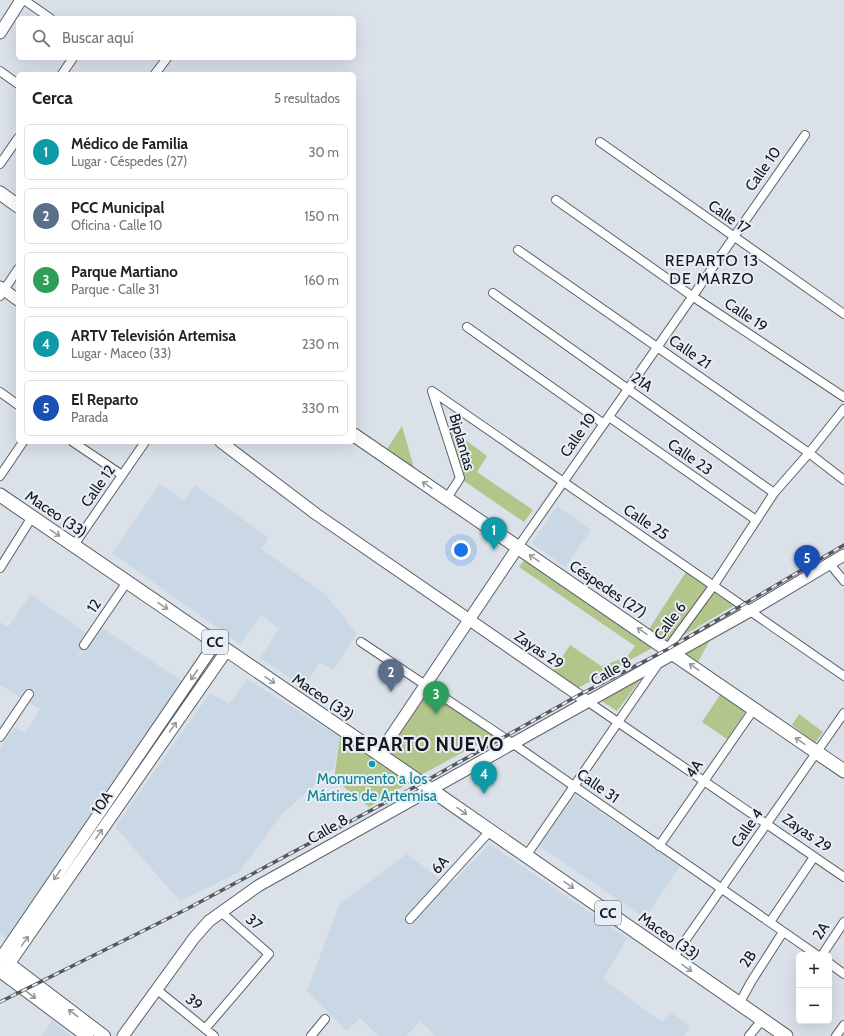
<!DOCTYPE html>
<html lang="es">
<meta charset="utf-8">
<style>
body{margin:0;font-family:Cabin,sans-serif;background:#f6f6f6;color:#222}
.controls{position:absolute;right:12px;bottom:12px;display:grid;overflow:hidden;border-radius:6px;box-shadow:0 4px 16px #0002}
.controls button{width:36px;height:36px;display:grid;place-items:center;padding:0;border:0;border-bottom:1px solid #e0e0e0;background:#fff;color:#222;font:20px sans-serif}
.you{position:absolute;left:461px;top:550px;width:14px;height:14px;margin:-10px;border:3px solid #fff;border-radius:50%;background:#1a73e8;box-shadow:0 0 0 6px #1a73e833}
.badge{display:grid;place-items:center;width:26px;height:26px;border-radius:50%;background:#327785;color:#fff;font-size:13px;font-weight:700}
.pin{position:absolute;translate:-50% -33px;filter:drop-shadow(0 1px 2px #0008)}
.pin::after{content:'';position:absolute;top:21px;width:14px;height:12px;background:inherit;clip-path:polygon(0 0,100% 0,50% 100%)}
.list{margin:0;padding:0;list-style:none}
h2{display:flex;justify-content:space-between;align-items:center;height:52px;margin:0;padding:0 16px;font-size:17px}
h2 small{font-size:13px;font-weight:400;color:#767676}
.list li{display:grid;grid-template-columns:26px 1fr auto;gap:12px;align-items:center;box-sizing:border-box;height:56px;margin:0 8px 8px;padding:0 8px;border:1px solid #e0e0e0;border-radius:6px}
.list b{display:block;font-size:15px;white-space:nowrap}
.list p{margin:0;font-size:13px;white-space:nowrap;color:#767676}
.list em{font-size:13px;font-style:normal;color:#767676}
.icon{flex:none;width:22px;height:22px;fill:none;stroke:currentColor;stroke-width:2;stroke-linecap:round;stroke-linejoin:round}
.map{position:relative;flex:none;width:844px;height:1036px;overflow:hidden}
.search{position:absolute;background:#fff;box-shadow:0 4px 16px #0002;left:16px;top:16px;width:340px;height:44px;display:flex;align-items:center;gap:10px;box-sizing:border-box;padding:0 14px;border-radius:6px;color:#767676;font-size:15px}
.panel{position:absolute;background:#fff;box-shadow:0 4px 16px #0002;left:16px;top:72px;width:340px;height:372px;border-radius:6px}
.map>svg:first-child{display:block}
.built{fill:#cad7e4}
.green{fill:#b2c58b}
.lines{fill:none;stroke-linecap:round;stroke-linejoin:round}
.minor-casing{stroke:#5b6168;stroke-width:10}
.tertiary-casing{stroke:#5b6168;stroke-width:13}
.secondary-casing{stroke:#5b6168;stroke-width:14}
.primary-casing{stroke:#5b6168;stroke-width:15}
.minor{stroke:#fff;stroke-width:8}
.tertiary{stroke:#fff;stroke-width:11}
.secondary{stroke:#fff;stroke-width:12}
.primary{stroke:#fff;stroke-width:13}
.rail-casing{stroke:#55595d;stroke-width:3.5}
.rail{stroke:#e7eef7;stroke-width:2;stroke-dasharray:6;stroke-linecap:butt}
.oneway{stroke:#969798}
.culture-dot{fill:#0f9aa8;stroke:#e7eef7;stroke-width:1.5}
.labels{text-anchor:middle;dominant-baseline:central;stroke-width:4;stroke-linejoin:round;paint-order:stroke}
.shield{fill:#e7eef7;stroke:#54585c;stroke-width:1}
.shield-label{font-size:14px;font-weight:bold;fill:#15171a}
.street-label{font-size:15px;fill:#15171a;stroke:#e7eef7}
.culture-label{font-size:15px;fill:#0d838f;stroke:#e7eef7}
.neighbourhood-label{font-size:16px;letter-spacing:1px;fill:#15171a;stroke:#e7eef7}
.district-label{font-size:19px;font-weight:bold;letter-spacing:1px;fill:#15171a;stroke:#e7eef7}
</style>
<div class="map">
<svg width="844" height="1036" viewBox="0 0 844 1036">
<rect width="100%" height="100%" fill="#dae1e9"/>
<!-- built -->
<path class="built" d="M160,484L184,501L195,485L269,538L261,549L325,594L357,634L333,670L320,662L304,687L260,658L279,629L261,615L240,644L112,553Z
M557,506L591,530L565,567L532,543Z
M31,594L90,636L72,665L102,628L182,681L6,938L0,933V748L15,727L25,733L40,709L0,685V622L8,627Z
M247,679L340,737L334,768L281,815L239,872L180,901L115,827L210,693L229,704Z
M575,795L680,866L645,918L539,846Z
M490,844L627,938L603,979L662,1022L670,1012L690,1026L683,1036H436L420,1022L406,1036H379L360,1018L347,1031L307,991L339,905L407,854L449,886Z
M52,1021L72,1036H41Z"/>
<!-- green -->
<path class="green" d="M445,425L487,456L477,472L533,510L524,522L461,479Z
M402,426L414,468L387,449Z
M525,559L654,647L578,688L553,671L570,645L601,666L627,657L635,646L519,567Z
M686,572L707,586L669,640H665L649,629Z
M713,591L735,605L679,638Z
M710,640L698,662L685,653Z
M205,669L206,672L140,768L138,766L202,670Z
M641,679L617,711L600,700Z
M427,692L493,736L421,775L387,751Z
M722,692L747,710L727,739L702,722Z
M799,714L823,732L815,743L792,725Z
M340,737L409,783L369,807L334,779Z"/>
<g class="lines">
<!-- minor casing -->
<g class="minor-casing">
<path id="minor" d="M24,0L50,18
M0,71L18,84
M62,74L73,58
M155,74L167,58
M600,142L844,314
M0,164L18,138
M556,200L692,296L844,397
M518,250L809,453L844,480
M493,293L774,493
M0,296L18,269
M467,327L604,424
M432,391L844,676
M432,391L460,478L447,498
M0,392L18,405
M609,417L756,520
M73,442L122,475
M0,476L23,442
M74,545L145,442
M518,547L805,135
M830,564L844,581
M0,568L32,517
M361,642L512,743L817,955
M84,645L127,582
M665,652L714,585L774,493L809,453L844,409
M587,701L844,877
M0,737L29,694
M659,846L754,709
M526,856L658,664
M410,919L490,831
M770,922L814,857
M822,955L844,922
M673,958L844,713
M829,963L844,974
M156,989L214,1036
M739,1004L751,982L783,932
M205,1029L269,954L221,912
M311,1036L325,1019
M749,1036L762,1020
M836,1036L844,1025"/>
</g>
<!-- tertiary casing -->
<g class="tertiary-casing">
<path id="tertiary" d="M0,33L21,0
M0,287L18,300
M221,442L316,514L587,701
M379,754L518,547
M0,959L216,642
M4,971L227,650
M123,1036L194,938L209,921L258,886L750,611L844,555"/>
</g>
<!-- secondary casing -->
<g class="secondary-casing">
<path id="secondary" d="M0,957L104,1036
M0,971L87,1036"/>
</g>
<!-- primary casing -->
<g class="primary-casing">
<path id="primary" d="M0,193L18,206
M354,435L844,771
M0,495L430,789L786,1036"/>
</g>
<!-- minor -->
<use href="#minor" class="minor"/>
<!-- tertiary -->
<use href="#tertiary" class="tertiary"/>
<!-- secondary -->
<use href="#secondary" class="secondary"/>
<!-- primary -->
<use href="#primary" class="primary"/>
<!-- rail casing -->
<g class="rail-casing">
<path id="rail" d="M0,1002L185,910L422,783L579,695L668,649L844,545"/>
</g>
<!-- rail -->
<use href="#rail" class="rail"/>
</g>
<!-- one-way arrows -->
<defs><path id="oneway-shaft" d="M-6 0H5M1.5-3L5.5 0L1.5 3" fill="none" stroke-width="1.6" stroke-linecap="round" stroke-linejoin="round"/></defs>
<g class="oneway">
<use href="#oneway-shaft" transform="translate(427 485) rotate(-146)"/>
<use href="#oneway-shaft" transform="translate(55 533) rotate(34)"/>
<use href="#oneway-shaft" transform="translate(534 558) rotate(-146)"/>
<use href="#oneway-shaft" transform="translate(163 606) rotate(34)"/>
<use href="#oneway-shaft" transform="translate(642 631) rotate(-146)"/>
<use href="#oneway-shaft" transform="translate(694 667) rotate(-145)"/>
<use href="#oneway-shaft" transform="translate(194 675) rotate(124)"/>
<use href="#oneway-shaft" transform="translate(270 680) rotate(34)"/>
<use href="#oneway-shaft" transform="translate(173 727) rotate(-55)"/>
<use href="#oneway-shaft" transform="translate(800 741) rotate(-145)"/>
<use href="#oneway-shaft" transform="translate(462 811) rotate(35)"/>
<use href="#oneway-shaft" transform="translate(99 834) rotate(-55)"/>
<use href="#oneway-shaft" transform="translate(57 875) rotate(124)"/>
<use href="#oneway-shaft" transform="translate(569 885) rotate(35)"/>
<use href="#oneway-shaft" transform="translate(25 941) rotate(-55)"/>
<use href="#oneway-shaft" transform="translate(687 968) rotate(35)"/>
<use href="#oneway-shaft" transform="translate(31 995) rotate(37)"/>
<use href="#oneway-shaft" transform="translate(73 1013) rotate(-143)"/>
</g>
<!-- markers -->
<circle class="culture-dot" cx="372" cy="764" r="4"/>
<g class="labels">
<!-- shield labels -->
<g class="shield">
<rect x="202" y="630" width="26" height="24" rx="3"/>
<rect x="595" y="901" width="26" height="24" rx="3"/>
</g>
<g class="shield-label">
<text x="215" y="642">CC</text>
<text x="608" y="913">CC</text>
</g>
<!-- street labels -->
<g class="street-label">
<text transform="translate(763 169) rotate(-55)">Calle 10</text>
<text transform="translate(729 217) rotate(35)">Calle 17</text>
<text transform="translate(746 315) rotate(34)">Calle 19</text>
<text transform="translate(690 352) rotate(35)">Calle 21</text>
<text transform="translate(642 382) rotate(35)">21A</text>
<text transform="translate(578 435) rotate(-55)">Calle 10</text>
<text transform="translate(462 442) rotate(74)">Biplantas</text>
<text transform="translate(690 457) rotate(35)">Calle 23</text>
<text transform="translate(98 486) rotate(-55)">Calle 12</text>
<text transform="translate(56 514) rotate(34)">Maceo (33)</text>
<text transform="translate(646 522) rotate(34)">Calle 25</text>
<text transform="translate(608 589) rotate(34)">Céspedes (27)</text>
<text transform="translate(94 606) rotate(-56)">12</text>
<text transform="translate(670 621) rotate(-54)">Calle 6</text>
<text transform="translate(539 650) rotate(34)">Zayas 29</text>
<text transform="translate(611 671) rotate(-29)">Calle 8</text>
<text transform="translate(323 697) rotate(34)">Maceo (33)</text>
<text transform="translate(694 769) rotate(-55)">4A</text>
<text transform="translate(598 786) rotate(35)">Calle 31</text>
<text transform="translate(102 803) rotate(-55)">10A</text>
<text transform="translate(747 828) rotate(-55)">Calle 4</text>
<text transform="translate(328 829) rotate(-30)">Calle 8</text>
<text transform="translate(807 833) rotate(35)">Zayas 29</text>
<text transform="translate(440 865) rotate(-48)">6A</text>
<text transform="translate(254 922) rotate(41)">37</text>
<text transform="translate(821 931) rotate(-56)">2A</text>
<text transform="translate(669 936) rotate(35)">Maceo (33)</text>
<text transform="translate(748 959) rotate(-57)">2B</text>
<text transform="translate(194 1002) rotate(39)">39</text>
</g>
<!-- culture labels -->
<g class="culture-label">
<text x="372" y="779">Monumento a los<tspan x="372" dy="17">Mártires de Artemisa</tspan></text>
</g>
<!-- neighbourhood labels -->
<g class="neighbourhood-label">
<text x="712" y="260">REPARTO 13<tspan x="712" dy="18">DE MARZO</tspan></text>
</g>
<!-- district labels -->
<g class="district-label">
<text x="423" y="744">REPARTO NUEVO</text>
</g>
</g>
</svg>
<div class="controls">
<button>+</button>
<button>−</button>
</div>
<div class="you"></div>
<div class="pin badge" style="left:494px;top:550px;background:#0f9aa8">1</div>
<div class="pin badge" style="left:391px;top:692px;background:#5c6f8a">2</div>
<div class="pin badge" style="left:436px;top:714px;background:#2e9e5b">3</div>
<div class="pin badge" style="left:484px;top:794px;background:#0f9aa8">4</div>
<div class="pin badge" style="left:807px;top:578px;background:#1a4fb4">5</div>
<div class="search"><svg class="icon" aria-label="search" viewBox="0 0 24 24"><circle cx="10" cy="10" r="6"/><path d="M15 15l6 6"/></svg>Buscar aquí</div>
<section class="panel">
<h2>Cerca<small>5 resultados</small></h2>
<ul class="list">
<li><span class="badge" style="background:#0f9aa8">1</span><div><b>Médico de Familia</b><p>Lugar · Céspedes (27)</p></div><em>30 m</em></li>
<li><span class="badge" style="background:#5c6f8a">2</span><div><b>PCC Municipal</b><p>Oficina · Calle 10</p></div><em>150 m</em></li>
<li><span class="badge" style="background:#2e9e5b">3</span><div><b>Parque Martiano</b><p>Parque · Calle 31</p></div><em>160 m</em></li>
<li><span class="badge" style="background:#0f9aa8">4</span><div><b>ARTV Televisión Artemisa</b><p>Lugar · Maceo (33)</p></div><em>230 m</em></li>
<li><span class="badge" style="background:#1a4fb4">5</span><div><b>El Reparto</b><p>Parada</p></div><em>330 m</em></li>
</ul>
</section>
</div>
